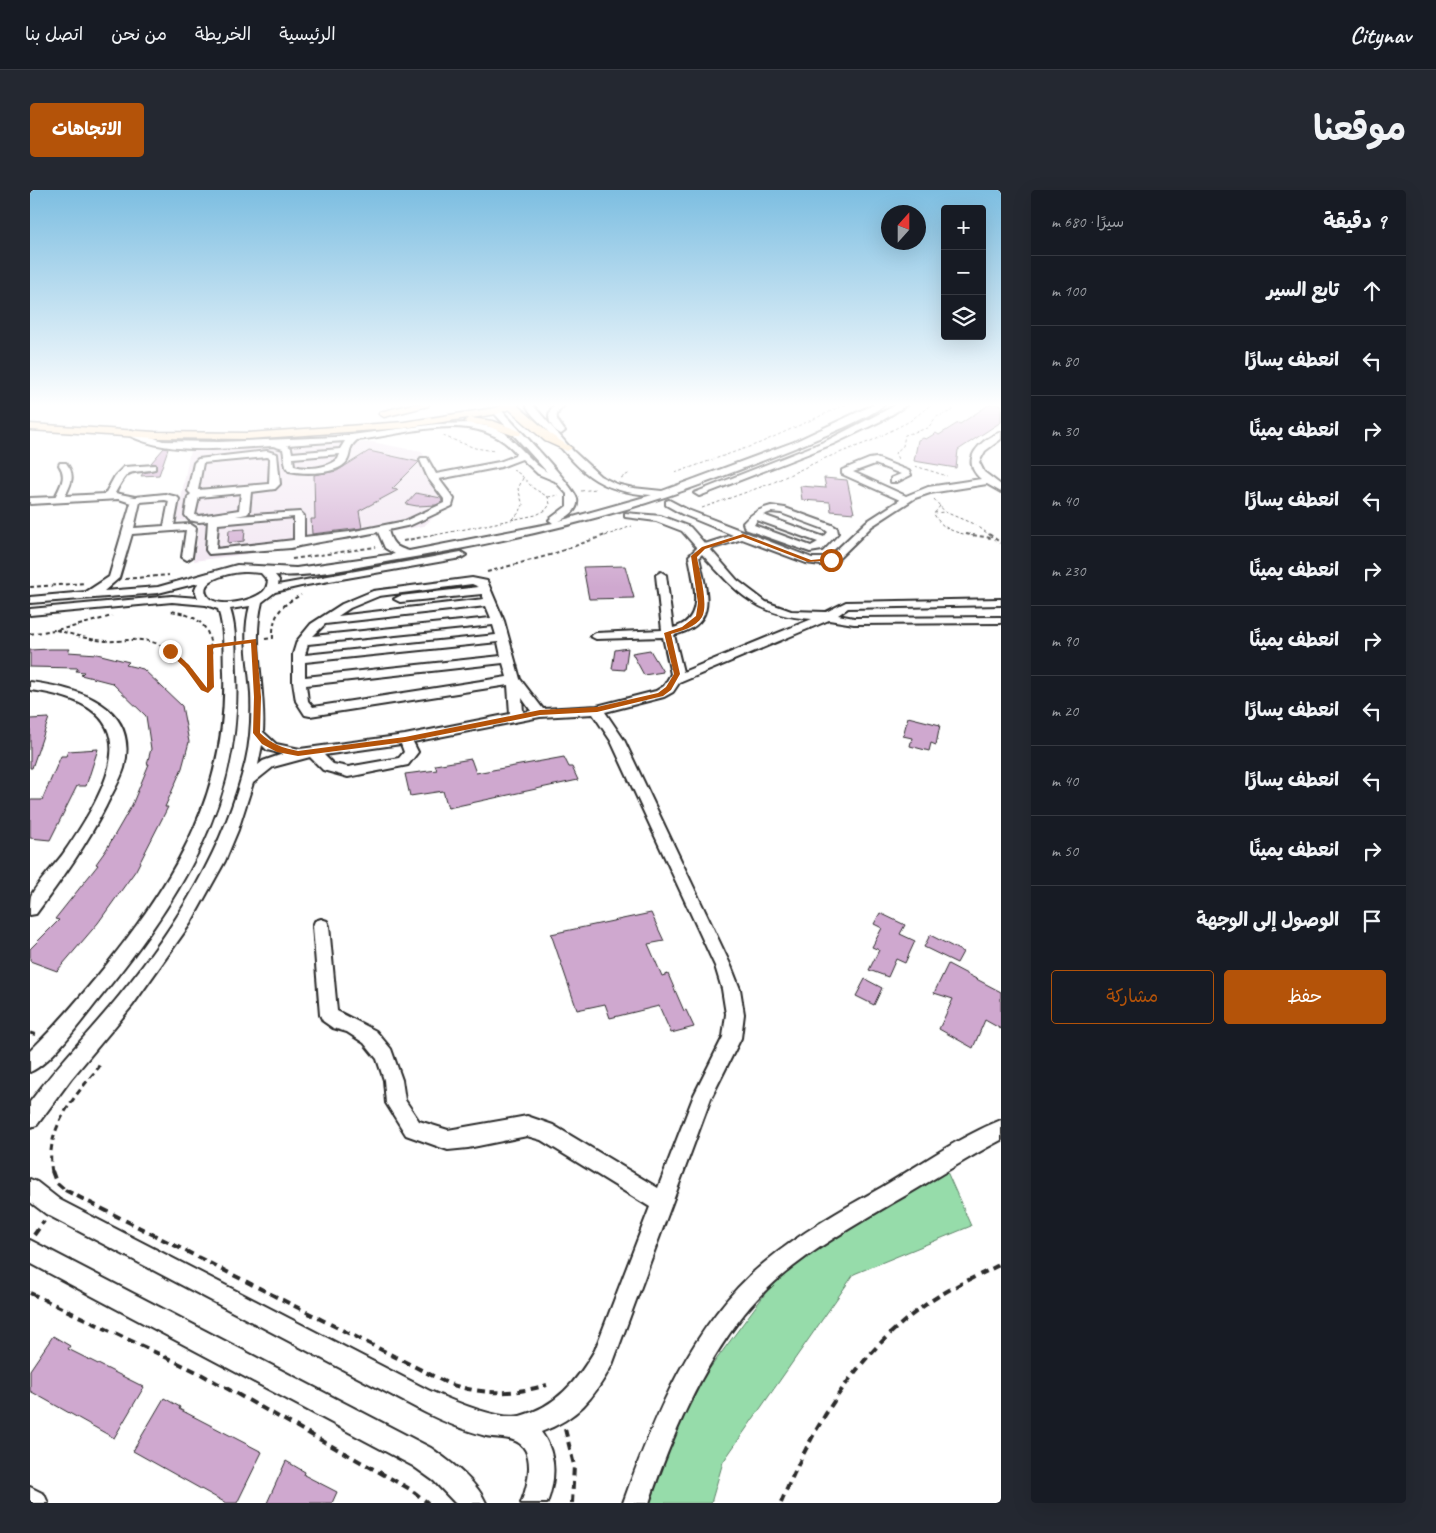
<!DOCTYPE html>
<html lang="ar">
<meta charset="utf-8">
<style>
body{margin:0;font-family:Caveat,"Playpen Sans Arabic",sans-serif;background:#242831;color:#f1f3f6;direction:rtl}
.controls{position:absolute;right:15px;top:15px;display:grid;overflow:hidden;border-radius:5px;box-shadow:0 5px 20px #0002}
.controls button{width:45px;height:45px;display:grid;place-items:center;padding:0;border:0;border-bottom:1px solid #363941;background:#171b24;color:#f1f3f6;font:25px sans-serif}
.compass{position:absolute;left:851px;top:15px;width:45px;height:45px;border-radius:50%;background:#171b24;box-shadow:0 5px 20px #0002;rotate:21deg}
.stop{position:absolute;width:15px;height:15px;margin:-11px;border:4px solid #b45309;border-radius:50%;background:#fff}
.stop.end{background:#b45309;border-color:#fff;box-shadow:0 1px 5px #0008}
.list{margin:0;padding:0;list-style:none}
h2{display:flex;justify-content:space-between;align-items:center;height:65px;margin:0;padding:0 20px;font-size:21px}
h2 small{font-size:16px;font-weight:400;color:#9ea1a6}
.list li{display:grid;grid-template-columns:32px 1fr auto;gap:15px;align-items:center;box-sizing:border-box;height:70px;padding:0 20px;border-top:1px solid #363941}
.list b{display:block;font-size:19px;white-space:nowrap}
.list em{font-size:16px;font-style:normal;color:#9ea1a6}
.actions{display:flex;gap:10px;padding:15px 20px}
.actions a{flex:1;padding:11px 0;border:1px solid #b45309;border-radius:5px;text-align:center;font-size:18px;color:#b45309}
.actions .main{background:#b45309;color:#fff}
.icon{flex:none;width:28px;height:28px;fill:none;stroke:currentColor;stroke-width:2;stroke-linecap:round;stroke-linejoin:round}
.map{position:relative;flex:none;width:971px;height:1313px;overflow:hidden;direction:ltr;border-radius:5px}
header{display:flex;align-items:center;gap:30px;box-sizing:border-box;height:70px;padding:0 25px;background:#171b24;border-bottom:1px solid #363941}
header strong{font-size:24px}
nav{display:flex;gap:28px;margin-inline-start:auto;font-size:18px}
.intro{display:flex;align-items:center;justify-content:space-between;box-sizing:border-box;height:120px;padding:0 30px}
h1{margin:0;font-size:35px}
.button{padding:12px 22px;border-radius:5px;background:#b45309;color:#fff;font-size:18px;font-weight:700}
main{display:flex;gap:30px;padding:0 30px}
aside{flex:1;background:#171b24;border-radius:5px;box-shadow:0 5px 20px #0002}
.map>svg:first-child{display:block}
.built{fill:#f1e5f1}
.green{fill:#96dcaa;stroke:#60846a}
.building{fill:#cfa8cf;stroke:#2b2b2b}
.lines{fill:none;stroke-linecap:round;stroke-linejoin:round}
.minor-casing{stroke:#2b2b2b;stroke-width:4}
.major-casing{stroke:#2b2b2b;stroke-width:3}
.path-far3{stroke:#2b2b2b;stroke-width:1;stroke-dasharray:3 2.5;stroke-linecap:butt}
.path-far2{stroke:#2b2b2b;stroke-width:2;stroke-dasharray:4 3;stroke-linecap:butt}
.path-far1{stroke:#2b2b2b;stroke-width:3;stroke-dasharray:6 4.5;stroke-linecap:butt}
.path{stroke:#2b2b2b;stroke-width:4;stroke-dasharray:8 5.5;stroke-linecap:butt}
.minor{fill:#fff;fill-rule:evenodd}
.major{fill:#fedbac;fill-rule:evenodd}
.route{fill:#b45309}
</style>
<header>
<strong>Citynav</strong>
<nav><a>الرئيسية</a><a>الخريطة</a><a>من نحن</a><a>اتصل بنا</a></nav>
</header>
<div class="intro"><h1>موقعنا</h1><a class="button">الاتجاهات</a></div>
<main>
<aside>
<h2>9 دقيقة<small>سيرًا · 680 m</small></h2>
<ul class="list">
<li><svg class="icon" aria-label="ahead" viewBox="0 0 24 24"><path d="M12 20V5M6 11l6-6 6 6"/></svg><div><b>تابع السير</b></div><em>100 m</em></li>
<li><svg class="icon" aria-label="left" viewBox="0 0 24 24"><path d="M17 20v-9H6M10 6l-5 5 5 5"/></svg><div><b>انعطف يسارًا</b></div><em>80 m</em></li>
<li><svg class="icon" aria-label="right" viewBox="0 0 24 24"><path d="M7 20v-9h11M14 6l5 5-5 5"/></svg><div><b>انعطف يمينًا</b></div><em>30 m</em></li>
<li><svg class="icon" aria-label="left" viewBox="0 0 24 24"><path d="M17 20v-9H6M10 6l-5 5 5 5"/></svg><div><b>انعطف يسارًا</b></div><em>40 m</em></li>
<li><svg class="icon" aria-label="right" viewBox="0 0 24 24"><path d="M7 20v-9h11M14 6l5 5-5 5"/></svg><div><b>انعطف يمينًا</b></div><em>230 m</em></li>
<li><svg class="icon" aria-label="right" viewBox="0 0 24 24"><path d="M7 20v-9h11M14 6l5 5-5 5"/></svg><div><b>انعطف يمينًا</b></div><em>90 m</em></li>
<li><svg class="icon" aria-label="left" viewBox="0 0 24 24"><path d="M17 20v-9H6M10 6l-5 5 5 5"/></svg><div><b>انعطف يسارًا</b></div><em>20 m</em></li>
<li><svg class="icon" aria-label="left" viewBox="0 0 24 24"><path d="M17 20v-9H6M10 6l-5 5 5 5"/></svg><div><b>انعطف يسارًا</b></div><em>40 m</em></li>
<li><svg class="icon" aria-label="right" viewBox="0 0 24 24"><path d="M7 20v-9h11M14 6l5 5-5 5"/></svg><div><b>انعطف يمينًا</b></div><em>50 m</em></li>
<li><svg class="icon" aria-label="arrive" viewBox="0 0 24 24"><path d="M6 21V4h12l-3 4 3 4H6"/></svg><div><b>الوصول إلى الوجهة</b></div></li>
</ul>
<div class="actions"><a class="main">حفظ</a><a>مشاركة</a></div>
</aside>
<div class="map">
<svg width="971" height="1313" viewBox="0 0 971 1313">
<rect width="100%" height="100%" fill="#fff"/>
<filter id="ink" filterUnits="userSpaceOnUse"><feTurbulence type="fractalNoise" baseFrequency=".02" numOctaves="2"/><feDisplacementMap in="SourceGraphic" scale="10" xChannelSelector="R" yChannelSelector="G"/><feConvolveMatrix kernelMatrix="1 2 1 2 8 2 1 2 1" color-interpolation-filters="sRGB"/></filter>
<g filter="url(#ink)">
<!-- built -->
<path class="built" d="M342,252L392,262L420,312L394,336L282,355L164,371L170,330L147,331L160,260L225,259Z"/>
<!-- green -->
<path class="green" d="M914,975L941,1036L824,1084L693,1272L681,1313H612L643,1228L789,1031Z"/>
<!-- building -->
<path class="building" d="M960,214H971V232L928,260L926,278L884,271L888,250L893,248L896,249L906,243L909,245L928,233L930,234Z
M134,258L138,259L129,285L111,286L113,283L126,280V274L121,273Z
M339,261L389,272L362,299L368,300L329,321L332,338L282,344L281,329H285L284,285L307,281Z
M794,288L817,290L824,323L801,321L800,312L772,310L770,296L796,298Z
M386,303L411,308L412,312L406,315L387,316L376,314Z
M215,339L214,351L198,353L199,340Z
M595,376L604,408L559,409L553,377Z
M598,458L595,480L582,479L585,460Z
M20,459H40L38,462L67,464L99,472L96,475L113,479L152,516L159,552L152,578L135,617H138L106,680L68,733L27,781L0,771V759L29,730L25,729L68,675L66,674L76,660L102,615L119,574H117L121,559L116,526L82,493L51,485L54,482L46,481L48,478L0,477V460Z
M620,460L633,482L614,485L602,463Z
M878,527L910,535L906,555L901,553L899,561L880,556L882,548L873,546Z
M19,528L2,578H0V529Z
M68,559L56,596H47L20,650L0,648V610H12L31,566H36L38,561Z
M534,567L539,577H542L548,590L418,618L413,601L380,606L375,584L407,580L405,575L441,569L446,583Z
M621,723L634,751L618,754L632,786L638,784L654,821L656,820L664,837L641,843L629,816L580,828L575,814L547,820L521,744Z
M850,723L875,735L870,744L885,751L875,773L866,769L858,787L839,780L849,760L842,757L852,738L844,734Z
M900,745L933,762L927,773L894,757Z
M918,774L971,802V839L955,830L943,858L909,839L923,809L904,803Z
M835,789L852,798L844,815L826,806Z
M23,1146L40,1156L38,1159L114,1197L84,1248L0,1201V1180Z
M134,1208L150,1217L149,1219L232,1262L207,1313H196L103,1261Z
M256,1271L275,1282L274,1285L307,1302L302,1313H237Z"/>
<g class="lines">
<!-- minor casing -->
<g class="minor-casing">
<path id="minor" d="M496,214H502L543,261L570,286L586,294L603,298L632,301L764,252L845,214H855C839,229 789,248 767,257C712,279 657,301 600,318C522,341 441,358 361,371C325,377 281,388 245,385L249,390L248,395L431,362L436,365L431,368L271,396L245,402L232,412C221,454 236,499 233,542L246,554L270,559L375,545L480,524L478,495L280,526L275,525L266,511L263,492V464L267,451L281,434L312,414L343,401L442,388L457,391L474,431L490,489L513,519L567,516L626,501L634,496L641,484L633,447L566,449L560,446L566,443L632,440L626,385L631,382L636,385L643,438C677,430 663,391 659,366L667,358L652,341L626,331L595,327V323L631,326L660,337L675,354L703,345L652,324L636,315V311L639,310L658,320L782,368H798L836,332L870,310L812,284V280L839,269L846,268L879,281L881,285L867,292H861V288L871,284L845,274L823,282L876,306L898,297L951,289C929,270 950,250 971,242V249L955,261L949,272L954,282L971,295V302L957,294L900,303L885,308L842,336L805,372L791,375L776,373L712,349L680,359L707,390L736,412L761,421L796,422L816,412L971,409V415L818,418L808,425L824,428L971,427V433L824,434L799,430L649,493L643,502L634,507L575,522L594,550L701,776L710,799L714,824L711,848L681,908L582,1175C563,1209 548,1228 511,1242C527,1264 526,1289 517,1313H491C498,1296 508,1258 483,1250C474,1247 465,1248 456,1246C434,1240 414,1232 394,1222L16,1024L0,1012V989L7,992L30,1010L398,1200C418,1209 469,1231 490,1226C526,1217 547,1191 565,1160L620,1017L511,950L497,946L438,958L418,960L376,945L356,913L354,890L347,869L334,853L317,842L303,838L293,831L290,825L283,736L285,731L291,729L297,731L299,736L307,821L346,841L361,859L372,890L375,910L389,931L418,940L497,926L523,935L628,998L664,905L693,847L696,824L692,799L685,776L581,551L563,524L510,527L383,552L388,562L378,575L318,587L293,580L280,567L243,577L223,593L208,640L195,671L160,734L102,816L41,889L7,935L0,937V912C28,874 61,841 90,805C147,735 195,658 216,570C221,548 222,525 221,503C219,474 212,444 220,416L200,419C207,440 205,461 206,483C213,616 146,715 65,814C51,832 20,874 0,882V861C28,834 53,804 78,773C149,684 198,599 194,482C193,461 195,439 188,419L176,415L142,412L0,425V419L142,406L168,408L165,400L168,393L128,403L0,413V407L56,402L79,387L101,313L89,309L0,314V308L25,307C31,295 37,286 29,275L30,273H36C46,285 41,294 35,306L75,304L85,286L94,277L125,275V279C97,285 101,275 85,303L105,307L135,304L147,307L149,309L144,335L160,334L166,338L162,367L157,370L152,367L156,340L102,344L89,388L74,401L128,397L207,375L266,378L365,364L355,358L348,342C319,348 289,351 261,358L179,364L176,360L178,331L169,332L159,330L155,325L158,307L161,304L158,301L164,273L168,269L237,261L247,264L250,294L245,299L221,302L219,322L217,324L206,326L270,322L274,326V347L320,342L375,331L414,313V309L398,288L390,270L391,268H397L406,284L469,272L485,266L486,263C447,217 377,245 327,250C317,259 322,262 317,271C308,285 273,284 259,281L256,277L253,259L243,256C197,258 140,266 98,245V241L101,240L133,251L189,252L305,247L407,234L440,233L462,237L475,243L507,275L517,282L464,223V219H470C483,233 546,298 547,309C549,320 538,327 529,331L622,305C565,302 548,279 515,238C509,231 498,222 496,214ZM315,251L310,259L262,263L261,258L257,255ZM310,264L308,269C298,278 277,280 264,276L263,268ZM237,267L240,268L239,294L168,300L173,273ZM492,269L508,284L525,291L537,304V316L521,328L519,330L523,333L379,361C366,358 361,353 358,340L381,335L422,316L424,309L409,289L471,277ZM211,303L209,320L169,326L165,325L169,307ZM135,310L139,311L134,336L104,338L110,312ZM264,327V350L186,359L188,334ZM672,364C707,403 727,426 782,429L653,482L644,445C690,434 676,402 669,367ZM217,382L231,383L238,391C237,395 237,398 234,401C224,411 188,419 178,407C164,388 208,381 217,382ZM442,394L449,397L370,406L364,409L370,412L452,404L454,409L308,426L320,418L349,406ZM456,416L461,428L283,446L295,434ZM463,435L466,445L275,465L278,454ZM468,452L471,466L275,487V472ZM473,473L477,487L283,517L278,511L276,495ZM492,508L501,521L493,522ZM371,554L374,562L369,568L318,577L303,574L294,565ZM232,555L237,560L253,564L233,571L228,575Z
M526,214H535C523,226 525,228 535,241L531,244C519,238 514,223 526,214Z
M868,214H878L853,230L803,254L672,305L669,306L664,303L796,251Z
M741,316L755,318L802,335L807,338L808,343L792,360L780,362L715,339L713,333C721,324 729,319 741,316ZM741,322L751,323L794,339L798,342L794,347L733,325ZM727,330L788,352L781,356L724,335Z
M0,492C47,498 110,515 94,578C90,591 82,603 76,616C57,654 32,689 6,724L0,725C0,720 0,711 1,706C5,696 25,675 33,664C83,592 123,515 0,500Z
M971,930V950C935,969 901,991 866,1011C812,1043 754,1074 714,1124C670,1180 642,1246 619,1313H593C624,1227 662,1133 734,1073C770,1043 811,1020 852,997C891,974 929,947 971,930Z
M0,1050L401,1258C420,1272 446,1290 456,1313H425L404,1291L383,1276L0,1073Z
M0,1297L14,1304L18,1313H0Z"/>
</g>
<!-- major casing -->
<g class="major-casing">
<path id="major" d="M382,214H399L398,216L354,227L349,224L350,222Z
M470,214H489L488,216L523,246L542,258L537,261L515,251L479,219L467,224L441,228L463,231L490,241L491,243L490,245H482L457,236L436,233L435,231L438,228L374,238L218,249L125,248L0,240V234L125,242L218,243L374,232L465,218L471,216Z"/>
</g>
<!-- path-far3 -->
<path class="path-far3" d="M413,246L445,258L465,261
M868,269L865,263L873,256L875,245L898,238L906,227L922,221L925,214
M885,276L917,286
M645,283L730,253L817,214
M591,288L600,283
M551,301L566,299
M518,307L529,305
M904,309L915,322L946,335L961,346
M910,316L904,324C912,340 927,343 944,346
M672,318L742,293L793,269L841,251L880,231L902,214
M904,323L915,322
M482,329L489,323L493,315L488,299L493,288
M400,346L506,325L516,320L520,314L518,307L503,298L490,284L483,280
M575,346L602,336"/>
<!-- path-far2 -->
<path class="path-far2" d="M936,344L961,348
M959,344L971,353
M373,351L407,344
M262,369L346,357
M457,382L520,365L578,344
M95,389L139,385
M0,397L55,393
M26,440C42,444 59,450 76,451C87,452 99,449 111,450C140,452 158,477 173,499L178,501L181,497C180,457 190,428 140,421
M0,444L42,437L82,426
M235,449L243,448C242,425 251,415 271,405"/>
<!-- path-far1 -->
<path class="path-far1" d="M0,843L7,845
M22,982C14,940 44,907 69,877L63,874"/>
<!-- path -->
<path class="path" d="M22,981L26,992L35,1000
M35,1000L417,1193C452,1205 482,1205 517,1195
M4,1045L14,1031
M0,1103L167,1182L380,1299L398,1313
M535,1239L544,1275L542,1313
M751,1313C782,1238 825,1166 891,1118C916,1099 944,1088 971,1074"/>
<!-- minor -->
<use href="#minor" class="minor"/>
<!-- major -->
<use href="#major" class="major"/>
</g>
</g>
<!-- sky -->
<linearGradient id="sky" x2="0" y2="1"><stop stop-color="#7dbee1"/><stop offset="0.54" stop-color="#fff"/><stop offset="1" stop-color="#fff" stop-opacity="0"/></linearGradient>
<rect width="971" height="398" fill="url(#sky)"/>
<!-- route -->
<path class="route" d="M713,344L781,370L801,368L804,370L778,372L713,347L675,359L667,367C669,381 679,414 672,427C666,437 651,441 641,444L650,484L641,500L633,506L567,522L510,525L375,552L268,566L247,562L232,554L223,543L224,507L221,453L183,458L184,497L178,503L171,500L155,478L137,461L143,460L159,475L177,498V455L226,449L231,507L230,543C241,554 253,558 268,561L375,547L510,520L567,517L628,503L636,497L644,484L634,443L652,437L666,426L668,413L661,366L672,357Z"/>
</svg>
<div class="controls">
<button>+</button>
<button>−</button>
<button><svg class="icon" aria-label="layers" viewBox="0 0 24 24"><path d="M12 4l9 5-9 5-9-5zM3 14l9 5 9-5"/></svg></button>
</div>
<svg class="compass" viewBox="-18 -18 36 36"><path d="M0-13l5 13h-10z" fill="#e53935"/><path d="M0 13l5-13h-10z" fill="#9ea1a6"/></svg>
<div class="stop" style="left:801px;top:370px"></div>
<div class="stop end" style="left:140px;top:461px"></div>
</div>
</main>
